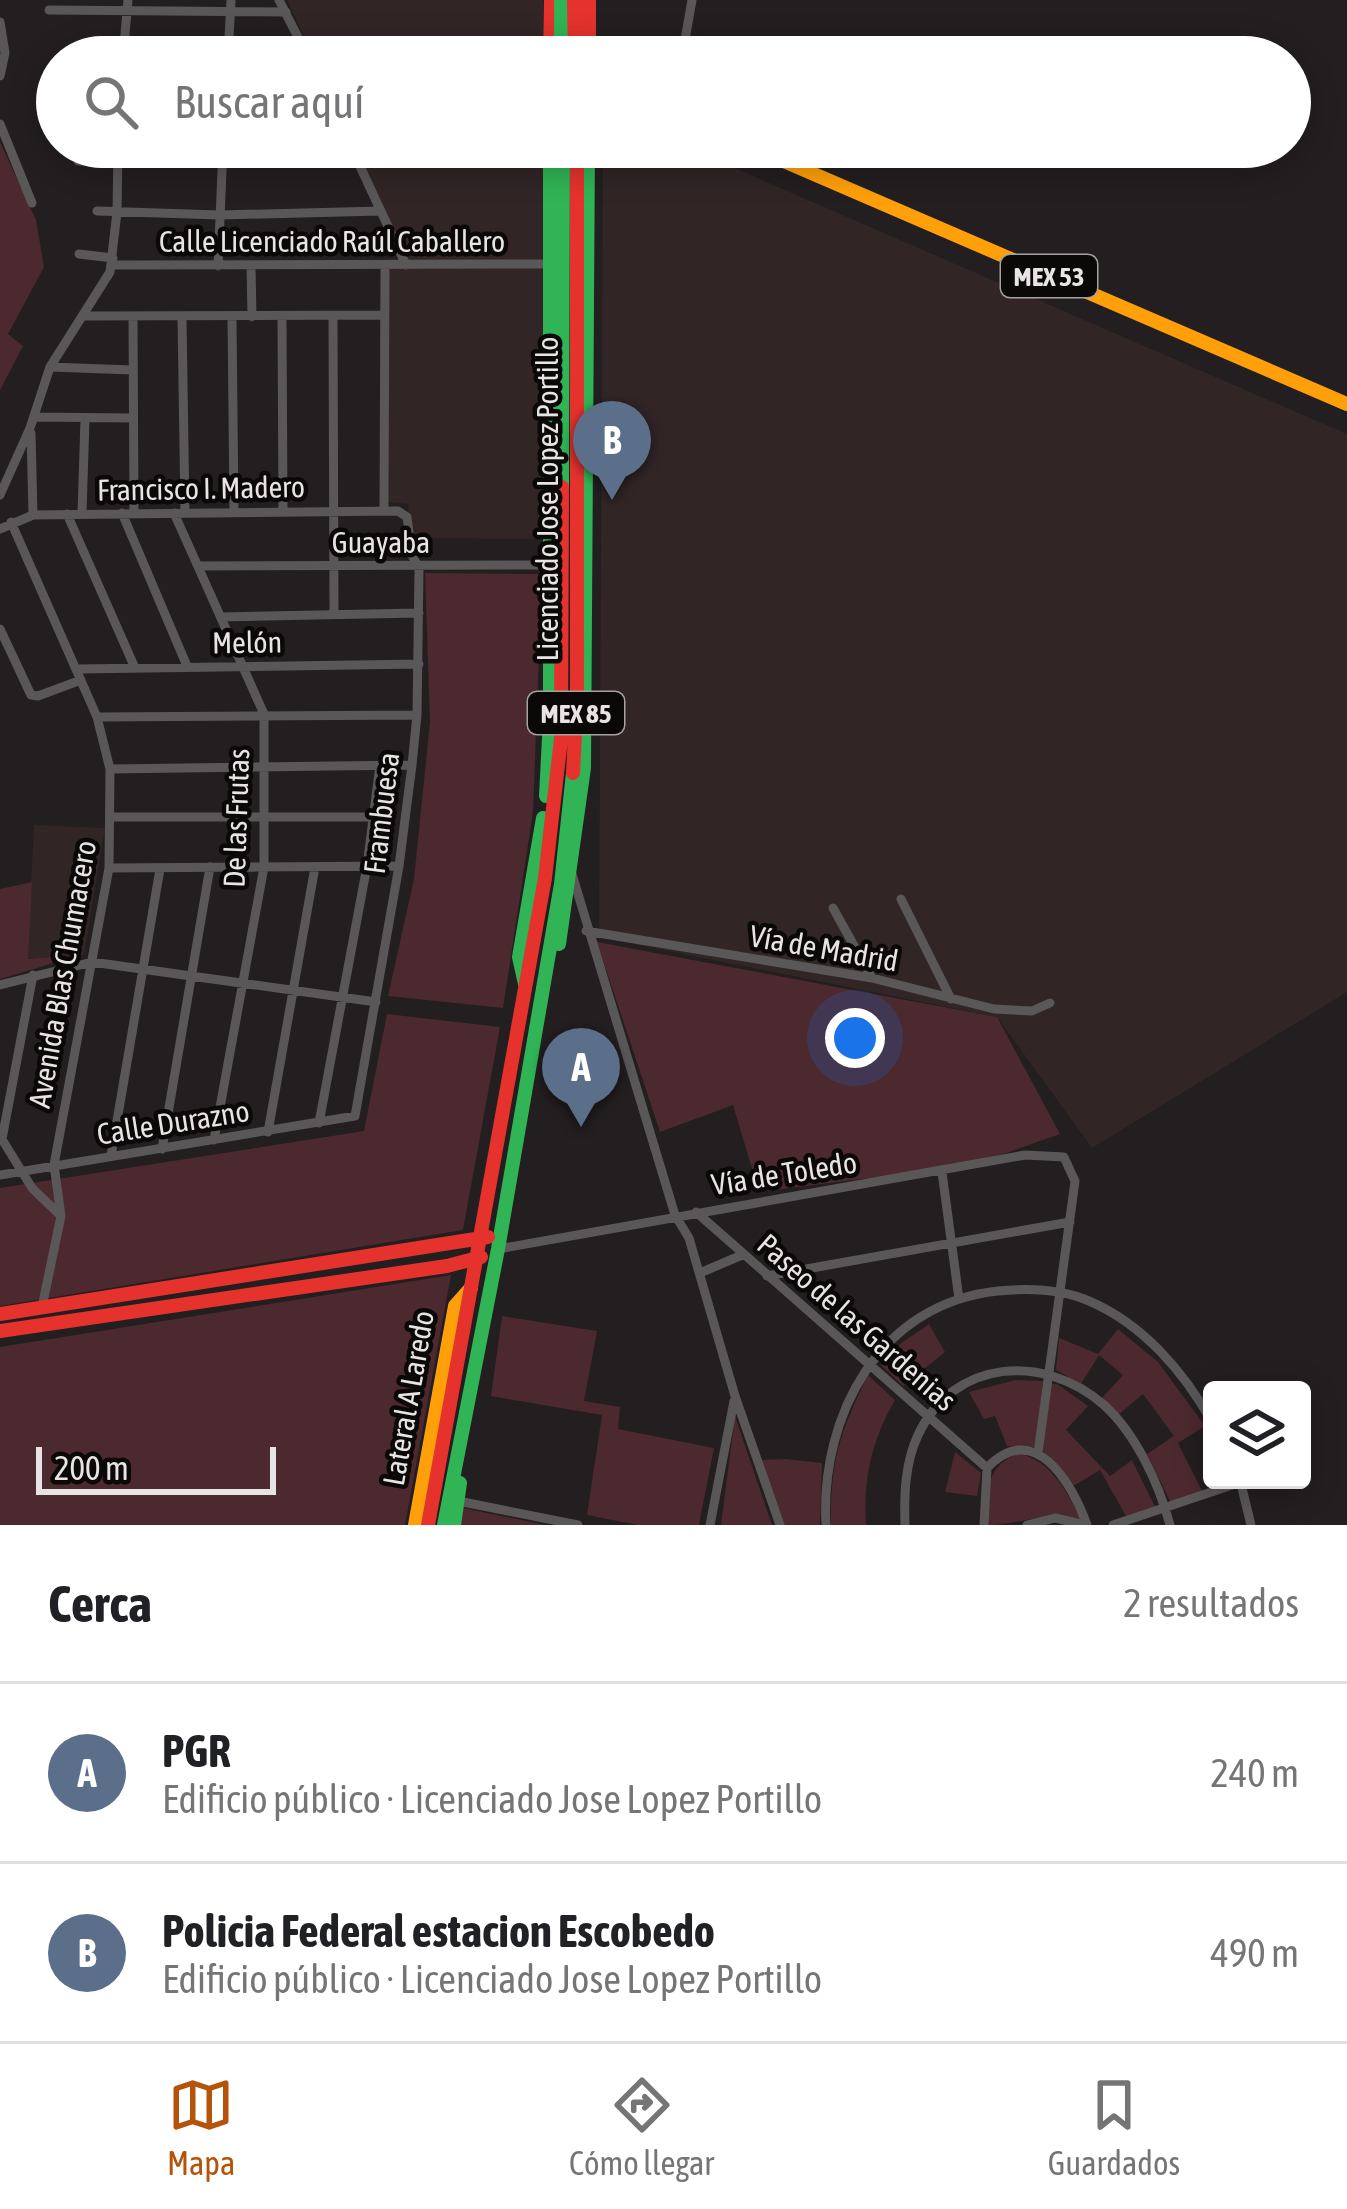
<!DOCTYPE html>
<html lang="es">
<meta charset="utf-8">
<style>
body{margin:0;font-family:"Asap Condensed",sans-serif;background:#f2f2f2;color:#202124}
.controls{position:absolute;right:36px;bottom:36px;display:grid;overflow:hidden;border-radius:12px;box-shadow:0 6px 30px #0003}
.controls button{width:108px;height:108px;display:grid;place-items:center;padding:0;border:0;border-bottom:3px solid #e0e0e0;background:#fff;color:#202124;font:60px sans-serif}
.scale{position:absolute;left:36px;bottom:30px;width:240px;box-sizing:border-box;padding-left:12px;border:6px solid #e8e3e4;border-top:0;font-size:33px;line-height:42px;white-space:nowrap;color:#e8e3e4;-webkit-text-stroke:9px #0b0808;paint-order:stroke}
.you{position:absolute;left:855px;top:1038px;width:42px;height:42px;margin:-30px;border:9px solid #fff;border-radius:50%;background:#1a73e8;box-shadow:0 0 0 18px #1a73e833}
.badge{display:grid;place-items:center;width:78px;height:78px;border-radius:50%;background:#b45309;color:#fff;font-size:39px;font-weight:700}
.pin{position:absolute;translate:-50% -99px;filter:drop-shadow(0 3px 6px #0008)}
.pin::after{content:'';position:absolute;top:63px;width:42px;height:36px;background:inherit;clip-path:polygon(0 0,100% 0,50% 100%)}
.list{margin:0;padding:0;list-style:none}
h2{display:flex;justify-content:space-between;align-items:center;height:156px;margin:0;padding:0 48px;font-size:51px}
h2 small{font-size:39px;font-weight:400;color:#757577}
.list li{display:grid;grid-template-columns:78px 1fr auto;gap:36px;align-items:center;box-sizing:border-box;height:180px;padding:0 48px;border-top:3px solid #e0e0e0}
.list b{display:block;font-size:45px;white-space:nowrap}
.list p{margin:0;font-size:39px;white-space:nowrap;color:#757577}
.list em{font-size:39px;font-style:normal;color:#757577}
.icon{flex:none;width:66px;height:66px;fill:none;stroke:currentColor;stroke-width:2;stroke-linecap:round;stroke-linejoin:round}
.map{position:relative;flex:none;width:1347px;height:1525px;overflow:hidden}
.search{position:absolute;background:#fff;box-shadow:0 6px 30px #0003;left:36px;right:36px;top:36px;height:132px;display:flex;align-items:center;gap:30px;box-sizing:border-box;padding:0 42px;border-radius:66px;color:#757577;font-size:45px}
.sheet{height:516px;background:#fff}
nav{display:flex;justify-content:space-around;align-items:center;box-sizing:border-box;height:168px;border-top:3px solid #e0e0e0;background:#fff;font-size:33px;color:#757577}
nav a{display:grid;justify-items:center;gap:6px}
nav .on{color:#b45309}
.map>svg:first-child{display:block}
.built{fill:#312526}
.green{fill:#4b292f}
.lines{fill:none;stroke-linecap:round;stroke-linejoin:round}
.street{stroke:#595758;stroke-width:9}
.fast{stroke:#30b455;stroke-width:14}
.slow{stroke:#ff9f0a;stroke-width:14}
.jam{stroke:#e5322d;stroke-width:14}
.fast-bridge{stroke:#30b455;stroke-width:18}
.jam-bridge{stroke:#e5322d;stroke-width:18}
.labels{text-anchor:middle;dominant-baseline:central;stroke-width:9;stroke-linejoin:round;paint-order:stroke}
.shield{fill:#0b0808;stroke:#a6a1a2;stroke-width:3}
.shield-label{font-size:27px;font-weight:bold;fill:#e8e3e4}
.street-label{font-size:30px;fill:#e8e3e4;stroke:#0b0808}
</style>
<div class="map">
<svg width="1347" height="1525" viewBox="0 0 1347 1525">
<rect width="100%" height="100%" fill="#231e1f"/>
<!-- built -->
<path class="built" d="M287,0H543V57H313Z
M354,147H543L545,539L410,538L408,504L389,502L386,270L406,263Z
M603,147H686L1347,434V992L1092,1148L997,1017L599,937Z
M34,825L105,828L84,954L27,959Z"/>
<!-- green -->
<path class="green" d="M0,142L36,220L44,267L8,334L23,346L0,390Z
M425,573L542,574L533,812L503,1008L388,996L414,879L430,722Z
M32,882L28,959L84,954L0,979V889Z
M597,942L997,1017L1060,1134L972,1165L759,1192L733,1105L660,1132Z
M387,1014L500,1027L463,1230L0,1306V1188L364,1131Z
M451,1275L405,1525H0V1347Z
M502,1316L597,1331L584,1401L620,1407L618,1429L714,1448L699,1525H638L587,1515L602,1415L491,1396Z
M929,1324L945,1352L903,1386L881,1365L900,1344Z
M1118,1329L1158,1362L1205,1426L1178,1443L1203,1493L1171,1503L1147,1454L1174,1436L1143,1394L1118,1415L1102,1398L1123,1375L1099,1355L1081,1384L1056,1370L1059,1338L1098,1354Z
M868,1375L895,1400C872,1439 863,1480 866,1525H831C830,1461 840,1432 868,1375Z
M1016,1380L1043,1381L1036,1447L1007,1446L995,1416L984,1419L969,1392Z
M1049,1384H1057L1088,1406L1066,1430L1110,1476L1132,1460L1155,1507L1126,1516L1100,1470L1073,1486L1043,1451Z
M735,1416L772,1525H721Z
M955,1452L981,1473L977,1496L945,1492Z
M1018,1453C1051,1461 1067,1491 1081,1520C1049,1509 1020,1525 988,1525C989,1490 983,1469 1018,1453Z
M785,1459L822,1463L820,1525H783L760,1460Z
M463,1508L546,1525H460Z"/>
<g class="lines">
<!-- street -->
<path class="street" d="M279,0L308,57
M49,10L286,12
M0,22L5,53L0,76
M123,57L128,0
M228,57L231,0
M682,57L692,0
M0,124L32,203
M351,147L406,265
M78,161L358,162
M97,211L220,215L381,211
M79,254L113,258
M113,265L551,264
M218,266L223,147
M251,266L252,317
M84,316L384,315
M333,316L334,613
M133,317L134,513
M232,317L234,511
M282,317L283,511
M182,318L185,512
M50,367L132,370
M34,417L133,418
M31,433L33,515
M0,495L30,428L50,367L110,272L117,212L118,147
M384,511L385,265
M82,513L85,419
M122,513L187,666
M174,513L264,714V867L214,1140
M67,514L135,668
M11,522L97,717L110,769L109,868L54,1165L61,1216L42,1307
M0,529L33,515L398,511L407,517L412,555L419,569L417,715L412,765L399,866L355,1116L0,1175
M199,566L551,565
M221,617L419,613
M0,629L31,695L38,696L81,680
M77,669L419,664
M97,717L417,715
M110,769L412,765
M111,817H373
M109,868L399,866
M572,874L675,1215L689,1238L735,1396L780,1525
M901,899L951,999
M833,908L872,978
M586,931L872,978L994,1009L1032,1011L1050,1003
M0,985L92,962L376,1002
M319,1123L367,866L380,765
M268,1132L315,867
M0,1136L32,1188L61,1216
M2,1139L33,975
M162,1149L210,867
M111,1156L160,869
M942,1172L959,1299
M696,1212L987,1468
M498,1249L1025,1155L1064,1157L1075,1181L1038,1453
M700,1273L742,1255
M767,1276L1070,1222
M1240,1480L1251,1525
M458,1501L578,1525
M710,1525L734,1401
M826,1525C820,1415 880,1303 998,1291C1029,1288 1061,1289 1089,1301C1143,1324 1184,1372 1212,1422
M905,1525C904,1494 905,1463 918,1435C954,1358 1045,1353 1104,1405C1136,1434 1159,1484 1170,1525
M984,1525L987,1468C1034,1418 1072,1483 1087,1525
M1027,1525L1055,1518L1085,1525
M1113,1525L1241,1482"/>
<!-- fast -->
<path class="fast" d="M562,487L563,147
M546,796L550,718V147
M559,944L584,768L588,147
M525,984L519,957L543,818
M444,1525L498,1249L561,884L573,773
M454,1525L460,1483"/>
<!-- slow -->
<path class="slow" d="M751,147L1347,404
M415,1525L455,1306L471,1288"/>
<!-- jam -->
<path class="jam" d="M589,0V57
M550,57L551,0
M573,773L577,694V147
M0,1314L488,1237
M0,1331L447,1266L481,1257
M428,1525L545,878L561,739L562,487"/>
<!-- fast-bridge -->
<path class="fast-bridge" d="M563,0V57"/>
<!-- jam-bridge -->
<path class="jam-bridge" d="M576,0L577,57"/>
</g>
<g class="labels">
<!-- shield labels -->
<g class="shield">
<rect x="1001" y="255" width="96" height="42" rx="9"/>
<rect x="528" y="692" width="96" height="42" rx="9"/>
</g>
<g class="shield-label">
<text x="1049" y="276">MEX 53</text>
<text x="576" y="713">MEX 85</text>
</g>
<!-- street labels -->
<g class="street-label">
<text x="332" y="241">Calle Licenciado Raúl Caballero</text>
<text transform="translate(201 488) rotate(-1)">Francisco I. Madero</text>
<text transform="translate(547 499) rotate(-90)">Licenciado Jose Lopez Portillo</text>
<text x="381" y="542">Guayaba</text>
<text transform="translate(247 642) rotate(-1)">Melón</text>
<text transform="translate(381 813) rotate(-83)">Frambuesa</text>
<text transform="translate(236 818) rotate(-88)">De las Frutas</text>
<text transform="translate(824 948) rotate(10)">Vía de Madrid</text>
<text transform="translate(62 974) rotate(-80)">Avenida Blas Chumacero</text>
<text transform="translate(173 1122) rotate(-9)">Calle Durazno</text>
<text transform="translate(784 1173) rotate(-9)">Vía de Toledo</text>
<text transform="translate(857 1322) rotate(41)">Paseo de las Gardenias</text>
<text transform="translate(408 1398) rotate(-80)">Lateral A Laredo</text>
</g>
</g>
</svg>
<div class="controls">
<button><svg class="icon" aria-label="layers" viewBox="0 0 24 24"><path d="M12 4l9 5-9 5-9-5zM3 14l9 5 9-5"/></svg></button>
</div>
<div class="scale">200 m</div>
<div class="you"></div>
<div class="pin badge" style="left:581px;top:1127px;background:#5c6f8a">A</div>
<div class="pin badge" style="left:612px;top:500px;background:#5c6f8a">B</div>
<div class="search"><svg class="icon" aria-label="search" viewBox="0 0 24 24"><circle cx="10" cy="10" r="6"/><path d="M15 15l6 6"/></svg>Buscar aquí</div>
</div>
<section class="sheet">
<h2>Cerca<small>2 resultados</small></h2>
<ul class="list">
<li><span class="badge" style="background:#5c6f8a">A</span><div><b>PGR</b><p>Edificio público · Licenciado Jose Lopez Portillo</p></div><em>240 m</em></li>
<li><span class="badge" style="background:#5c6f8a">B</span><div><b>Policia Federal estacion Escobedo</b><p>Edificio público · Licenciado Jose Lopez Portillo</p></div><em>490 m</em></li>
</ul>
</section>
<nav>
<a class="on"><svg class="icon" aria-label="map" viewBox="0 0 24 24"><path d="M3 6l6-2 6 2 6-2v14l-6 2-6-2-6 2zM9 4v14M15 6v14"/></svg>Mapa</a>
<a><svg class="icon" aria-label="directions" viewBox="0 0 24 24"><path d="M12 3l9 9-9 9-9-9zM9 14v-3h6M13 9l2 2-2 2"/></svg>Cómo llegar</a>
<a><svg class="icon" aria-label="saved" viewBox="0 0 24 24"><path d="M7 4h10v16l-5-4-5 4z"/></svg>Guardados</a>
</nav>
